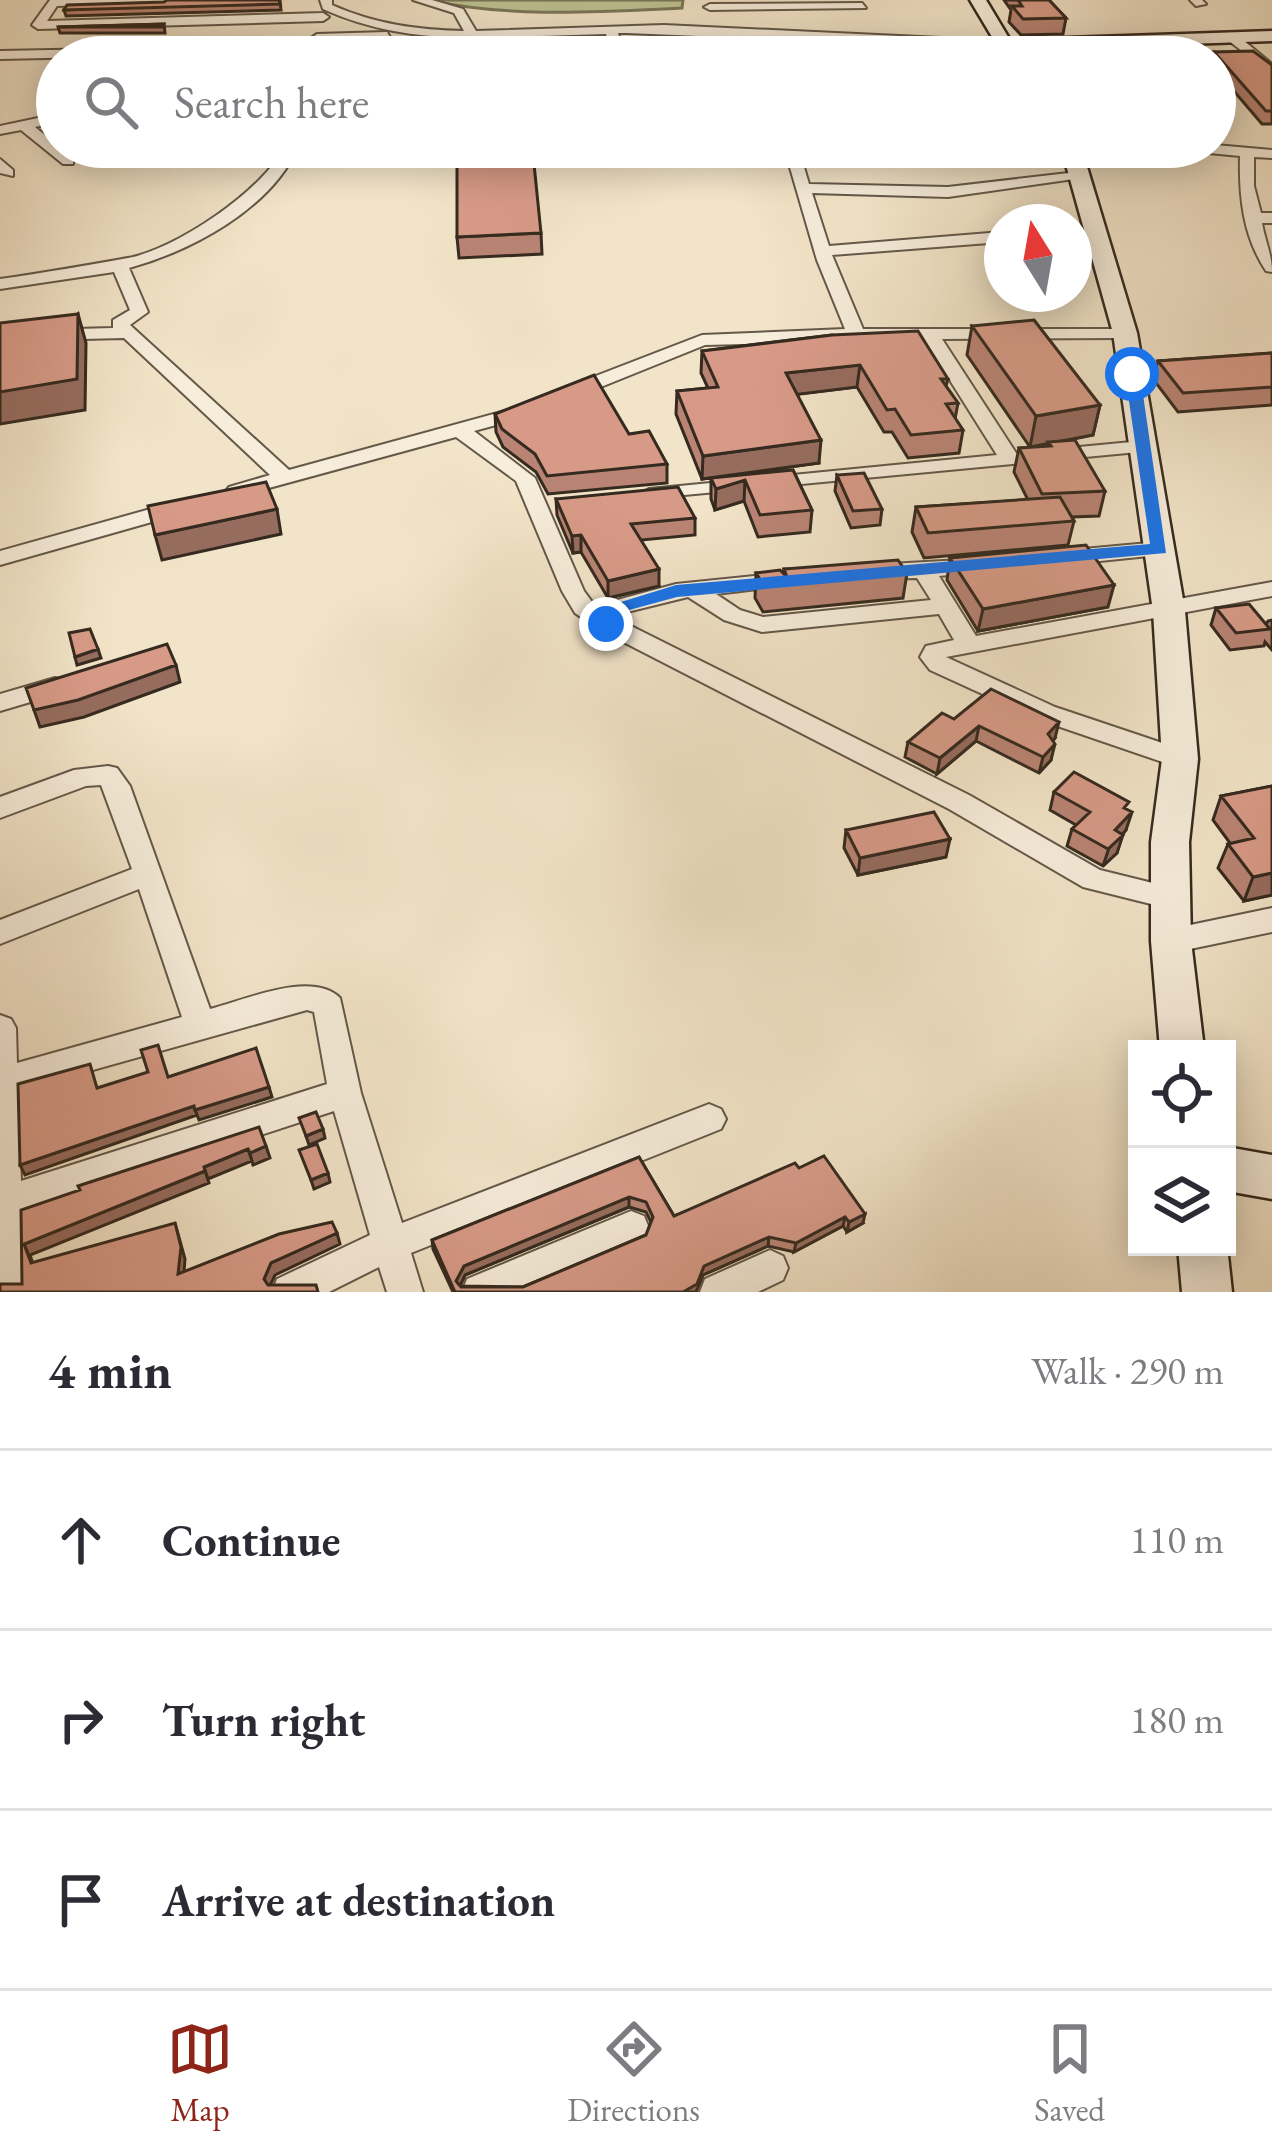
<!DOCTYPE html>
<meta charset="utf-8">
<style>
body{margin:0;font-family:"EB Garamond",serif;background:#f7f7f7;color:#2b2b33}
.controls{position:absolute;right:36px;bottom:36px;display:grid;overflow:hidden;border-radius:0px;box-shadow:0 6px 30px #0003}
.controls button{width:108px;height:108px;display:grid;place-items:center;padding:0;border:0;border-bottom:3px solid #e1e1e2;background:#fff;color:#2b2b33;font:60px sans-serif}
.compass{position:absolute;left:984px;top:204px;width:108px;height:108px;border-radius:50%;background:#fff;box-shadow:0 6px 30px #0003;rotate:349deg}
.stop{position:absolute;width:36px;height:36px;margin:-27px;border:9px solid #1a73e8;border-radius:50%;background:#fff}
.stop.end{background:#1a73e8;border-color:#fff;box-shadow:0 3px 12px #0008}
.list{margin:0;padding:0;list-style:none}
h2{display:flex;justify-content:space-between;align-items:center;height:156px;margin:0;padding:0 48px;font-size:51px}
h2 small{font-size:39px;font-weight:400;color:#7c7c81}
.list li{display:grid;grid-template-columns:78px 1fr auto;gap:36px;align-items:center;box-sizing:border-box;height:180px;padding:0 48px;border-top:3px solid #e1e1e2}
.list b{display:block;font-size:45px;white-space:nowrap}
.list em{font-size:39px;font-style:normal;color:#7c7c81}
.icon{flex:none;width:66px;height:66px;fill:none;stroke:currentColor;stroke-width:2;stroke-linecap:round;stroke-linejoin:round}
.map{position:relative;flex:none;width:1272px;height:1292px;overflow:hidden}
.search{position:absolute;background:#fff;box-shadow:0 6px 30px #0003;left:36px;right:36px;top:36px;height:132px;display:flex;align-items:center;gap:30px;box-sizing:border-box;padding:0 42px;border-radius:66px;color:#7c7c81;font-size:45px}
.sheet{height:696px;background:#fff}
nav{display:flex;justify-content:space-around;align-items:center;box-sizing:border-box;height:168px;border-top:3px solid #e1e1e2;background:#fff;font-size:33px;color:#7c7c81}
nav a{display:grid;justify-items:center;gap:6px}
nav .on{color:#8f2418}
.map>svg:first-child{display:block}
.green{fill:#bdc494;stroke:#79775a;stroke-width:3}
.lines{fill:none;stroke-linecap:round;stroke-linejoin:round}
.street-casing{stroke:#645849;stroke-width:4}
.secondary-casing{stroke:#352a1f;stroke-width:5}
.street{fill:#f7eddb;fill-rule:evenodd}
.secondary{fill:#f7eddb;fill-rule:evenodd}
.wall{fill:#b98474;stroke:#352a1f;stroke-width:3;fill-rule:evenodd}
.shaded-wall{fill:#966c5e;stroke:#352a1f;stroke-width:3}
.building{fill:#d79a87;stroke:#352a1f;stroke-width:3;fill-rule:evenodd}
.route{fill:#1a73e8}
</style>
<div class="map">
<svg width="1272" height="1292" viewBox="0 0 1272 1292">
<rect width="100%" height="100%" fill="#f2e4c8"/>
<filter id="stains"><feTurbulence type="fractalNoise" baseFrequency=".00167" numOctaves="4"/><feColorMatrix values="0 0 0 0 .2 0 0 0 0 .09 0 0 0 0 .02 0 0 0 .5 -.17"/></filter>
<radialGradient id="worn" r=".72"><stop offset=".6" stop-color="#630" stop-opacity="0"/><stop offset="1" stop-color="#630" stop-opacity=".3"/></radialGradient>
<!-- green -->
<path class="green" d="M427,0H683L682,8C597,12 510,18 427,0Z"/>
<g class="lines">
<!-- street casing -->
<g class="street-casing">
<path id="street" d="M171,0L165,3L57,6L47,21L323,13L329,17L323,21L38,29L32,25L50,0Z
M320,0H332V5C375,24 417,30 464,31L454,13L413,0H432L463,9L476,31L664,25L1005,41L1011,45L1005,49L627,33H618L625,57H613L606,34L480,38L490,57H478L468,38C416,37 370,30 323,9Z
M1190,0H1202L1206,4L1196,6Z
M862,3L866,8L710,10L704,7L710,4Z
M387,32L391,39L317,42L311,38L317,34Z
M1229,35H1237L1272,64V74L1229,41Z
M1130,39H1138L1152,57H1140Z
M315,45L319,52L0,59V51Z
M57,114V122L35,127L73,158V164H63L21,130L0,134V126Z
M1215,145L1272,150V158L1254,157V186L1261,213H1272V223H1262C1265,241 1272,254 1272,272L1266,271C1243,236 1239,197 1240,156L1188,151L1181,147Z
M284,147H298C271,209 191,251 129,268L148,312L130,325L289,470L519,407H533V415L474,431L535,478L584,591L595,606L676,584L784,573L795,580L792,585L716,594L740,610L763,617L931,600L917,578L872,579L861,572L872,565L979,559L990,566L987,571L939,576L976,636L1272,582V596L946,657L1055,707L1189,752L1193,759L1189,766L1180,768L1037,719L930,670L920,657L926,646L954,640L939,614L762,632L724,620L688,597L611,616L969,795L1100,870L1181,890L1185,898L1181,906L1171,909L1083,887L949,809L598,629L575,613L562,591L516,481L456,437L236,497L226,491L229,487L270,475L124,338L0,341V331L113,328V320L130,310L114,272L0,289V279C43,273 88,265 128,258C175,250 264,190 284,147Z
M784,147H798L809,184L948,187L1086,171L1088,174L1081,178L948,197L812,193L829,246L1002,232V242L832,255L863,329H1131V337L1125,338L942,339L1016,453L1142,441L1152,447L1149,451L642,499L638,495L649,489L997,455L924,339L705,345L576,397H562V389L702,335L845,329L817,260Z
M0,159L13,170V176L0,173Z
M179,501L190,507L187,512L0,565V551Z
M1160,542L1168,544L1171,549L1168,554L1061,565L1050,558L1061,551Z
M55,678L64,680L67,686L64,692L0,711V694Z
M108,766L117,768L130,786L210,1009C245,1000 312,970 340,998L361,1093L402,1223L709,1104L721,1109L726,1119L721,1129L411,1253L423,1292H387L379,1267L329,1292H272L277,1279L370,1235L334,1111L22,1213L25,1292H0V1015L11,1019L16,1028L17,1063L182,1017L139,889L0,944V920L132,869L101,785L86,786L0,818V797L74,770ZM307,1010L314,1012L327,1084L21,1181L18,1091Z
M1272,908V932L1171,953L1160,949L1156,941L1160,933L1171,929Z
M631,1211L644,1216L649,1228L644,1240L522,1292H462L467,1279Z
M770,1250L783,1256L788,1268L783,1280L758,1292H700L705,1279Z"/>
</g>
<!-- secondary casing -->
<g class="secondary-casing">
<path id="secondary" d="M970,0H986L1010,40L1272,31V41L1017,50L1022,57H1004Z
M1061,147H1081L1137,333L1185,611L1198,759L1189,842L1191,941L1204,1049H1160L1151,941V842L1162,759L1153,611L1113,333Z
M1227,1147L1272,1155V1199L1227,1191Z
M1178,1247L1227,1246L1232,1292H1182Z"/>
</g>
<!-- street -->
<use href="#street" class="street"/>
<!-- secondary -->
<use href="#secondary" class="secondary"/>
</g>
<!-- wall -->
<path class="wall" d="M280,0L281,10L66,16L64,10Z
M1004,0H1049L1066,18L1063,34L1021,35L1009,22L1011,10Z
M164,24L165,33H60L58,27Z
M1214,52L1272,65V124H1262L1215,69V57H1212Z
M541,233L542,254L459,258L457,237Z
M972,326L1100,405L1093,435L1063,441L1105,491L1099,516L1072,517L1074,521L1068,545L924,558L912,532L916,507L1028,500L1014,472L1019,448L1047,447V444L1030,447L967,355Z
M832,335L948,379L946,386L958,403L955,419L963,430L959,453L908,458L892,432H884L857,387L797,394L819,463L702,479L676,414L677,391L708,388L701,373L702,351Z
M1272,353V405L1178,412L1153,379L1158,361Z
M495,414L629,434L667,464V483L548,494L536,472L503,447L496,432Z
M793,470L812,510L810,532L758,537L744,501L715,510L711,499V478Z
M837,475L882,509L880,525L851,528L835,491Z
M556,499L695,518V535L641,540L659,586L608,598L581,552L573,553L557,515Z
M950,558L1108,607L978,631L947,580Z
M784,569L907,573L903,598L763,612L755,598L756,573H783Z
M1216,608L1266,625L1268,621L1272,620V650L1265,642L1264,646L1230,650L1211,625Z
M954,719L1055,738L1053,741L1051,760L1039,773L976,741L937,774L905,757L908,742Z
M1272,786V895L1244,901L1218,868L1228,844L1230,843L1213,820L1221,796Z
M1054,792L1127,810L1126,830L1122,835L1117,853L1103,866L1067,846L1072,829L1076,825L1050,810Z
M846,830L946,857L858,875L844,848Z
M639,1157L674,1216L799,1168L863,1223L847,1232L843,1226L794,1252L768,1246L703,1275L696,1292H453L433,1249L432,1240ZM629,1207L646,1212L651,1222L646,1235L523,1287L460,1286L465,1275Z"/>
<!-- shaded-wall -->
<path class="shaded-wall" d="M78,314L86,343L85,410L0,424V392Z
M860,365L857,387L784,396L786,373Z
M1100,405L1093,435L1030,447L1036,416Z
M821,440L819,463L702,479L703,456Z
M745,480L744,501L715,510L716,489Z
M277,509L281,534L162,560L155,535Z
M581,535V552L573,553L572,536Z
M659,569V586L608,598V581Z
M1114,585L1108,607L978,631L983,609Z
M98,649L101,658L77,665L75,657Z
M176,665L180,682L84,717L40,727L34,710Z
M1059,722L1055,738L1044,750L1048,734Z
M979,726L976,741L937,774L940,758Z
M1055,744L1051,760L1039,773L1043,757Z
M1132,812L1126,830L1109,848L1123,835L1117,853L1103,866L1115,830Z
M950,839L946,857L858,875L860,858Z
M1272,873V895L1244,901L1253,877Z
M269,1087L272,1097L199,1120L195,1110Z
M194,1106L197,1115L25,1175L20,1165Z
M323,1129L325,1138L309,1145L306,1136Z
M266,1146L270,1158L253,1165L250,1153Z
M248,1149L252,1161L208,1179L204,1167Z
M205,1171L209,1183L30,1255L37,1275L24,1244Z
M328,1173L330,1182L314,1189L311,1180Z
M629,1197V1207L465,1275L458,1290L456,1281L464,1266Z
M865,1214L863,1223L847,1232L849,1222Z
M845,1217L843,1226L794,1252L796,1243Z
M175,1223L185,1259L183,1286L178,1274Z
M337,1233L340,1244L275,1275L268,1290L264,1279L271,1263Z
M769,1237L768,1246L703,1275L696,1292H683L704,1266Z"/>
<!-- building -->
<path class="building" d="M167,0H279L280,4L64,10L67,5L164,2Z
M1018,0H1049L1066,18L1023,19L1012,6H1022Z
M164,24L163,27H58Z
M1253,51L1272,65V111H1266L1214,52Z
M533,154L541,233L457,237V157Z
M78,314L77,379L0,392V323Z
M1034,320L1100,405L1036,416L972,326Z
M918,331L948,379H941L958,403L946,404L963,430L911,435L895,409L887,410L860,365L786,373L821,440L703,456L677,391L718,387L702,351L832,335Z
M1272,353V387L1183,393L1158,361Z
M594,375L629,434L649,431L667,464L547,476L535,454L502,429L495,414Z
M1075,440L1105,491L1042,494L1019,448L1051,446L1048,442Z
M793,470L812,510L760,515L745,480L716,489L711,478Z
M864,473L882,509L853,511L837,475Z
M266,482L277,509L155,535L148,506Z
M678,487L695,518L631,524L659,569L608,581L581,535L572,536L556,499Z
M1060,497L1074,521L928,533L916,507Z
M1086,545L1114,585L983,609L950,558Z
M898,560L907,573L765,587L756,573L780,570L787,577L784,569Z
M1249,604L1270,629L1236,633L1216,608Z
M90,629L98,649L75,657L69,633Z
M167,644L176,665L78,700L34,710L26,688Z
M991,689L1059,722L1048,734L1055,744L1043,757L979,726L940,758L908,742L942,713L954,719Z
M1074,772L1129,802L1124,808L1132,812L1115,830L1123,835L1108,849L1072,829L1090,812L1054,792Z
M1272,786V873L1253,877L1228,844L1254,838L1221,796Z
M934,812L950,839L860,858L846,830Z
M158,1045L168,1077L256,1048L269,1087L195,1110L194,1106L20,1165L18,1084L90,1064L97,1088L148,1072L141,1050Z
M316,1112L323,1129L306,1136L299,1118Z
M259,1127L266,1146L250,1153L248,1149L204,1167L205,1171L24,1244L31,1263L175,1223L181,1247L178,1274L279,1234L332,1222L337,1233L271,1263L264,1279L268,1285H316L318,1292H0V1284H22L21,1210L80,1190L78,1186Z
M317,1144L328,1173L311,1180L299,1150Z
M824,1156L865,1214L849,1222L845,1217L796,1243L769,1237L704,1266L697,1284L683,1292H455L432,1240L639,1157L674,1216L795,1163L799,1168ZM629,1197L646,1202L653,1217L646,1235L523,1287H461L456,1281L464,1266Z"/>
<!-- route -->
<path class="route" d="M1132,369L1140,374L1166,553L677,597L607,616L615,624L606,630L582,614L676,585L1150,544L1125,374Z"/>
<rect width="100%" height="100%" filter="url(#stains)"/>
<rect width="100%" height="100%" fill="url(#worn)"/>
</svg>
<div class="controls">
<button><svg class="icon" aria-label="locate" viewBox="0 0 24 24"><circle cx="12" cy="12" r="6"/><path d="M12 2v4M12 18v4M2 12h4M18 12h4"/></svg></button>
<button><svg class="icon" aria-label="layers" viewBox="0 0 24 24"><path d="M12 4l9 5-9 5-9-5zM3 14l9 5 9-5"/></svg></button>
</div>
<svg class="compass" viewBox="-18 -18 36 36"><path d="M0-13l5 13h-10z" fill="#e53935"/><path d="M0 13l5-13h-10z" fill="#7c7c81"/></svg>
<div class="stop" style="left:1132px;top:374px"></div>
<div class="stop end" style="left:606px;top:624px"></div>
<div class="search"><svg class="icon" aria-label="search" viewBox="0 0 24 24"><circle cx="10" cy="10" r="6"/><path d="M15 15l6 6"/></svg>Search here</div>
</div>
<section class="sheet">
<h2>4 min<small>Walk · 290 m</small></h2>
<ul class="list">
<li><svg class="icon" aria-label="ahead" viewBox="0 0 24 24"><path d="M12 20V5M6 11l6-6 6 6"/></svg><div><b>Continue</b></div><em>110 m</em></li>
<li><svg class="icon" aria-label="right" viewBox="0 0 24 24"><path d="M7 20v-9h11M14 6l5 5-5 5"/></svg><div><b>Turn right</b></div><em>180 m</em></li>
<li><svg class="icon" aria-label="arrive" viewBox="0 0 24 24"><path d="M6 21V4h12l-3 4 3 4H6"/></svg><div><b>Arrive at destination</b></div></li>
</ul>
</section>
<nav>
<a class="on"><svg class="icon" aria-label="map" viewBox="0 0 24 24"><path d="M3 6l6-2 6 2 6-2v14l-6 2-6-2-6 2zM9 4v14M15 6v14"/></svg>Map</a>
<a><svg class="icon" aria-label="directions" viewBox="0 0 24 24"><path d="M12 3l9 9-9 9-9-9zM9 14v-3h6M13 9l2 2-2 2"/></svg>Directions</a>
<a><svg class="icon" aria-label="saved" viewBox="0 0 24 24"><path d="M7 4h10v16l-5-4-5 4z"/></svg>Saved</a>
</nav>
